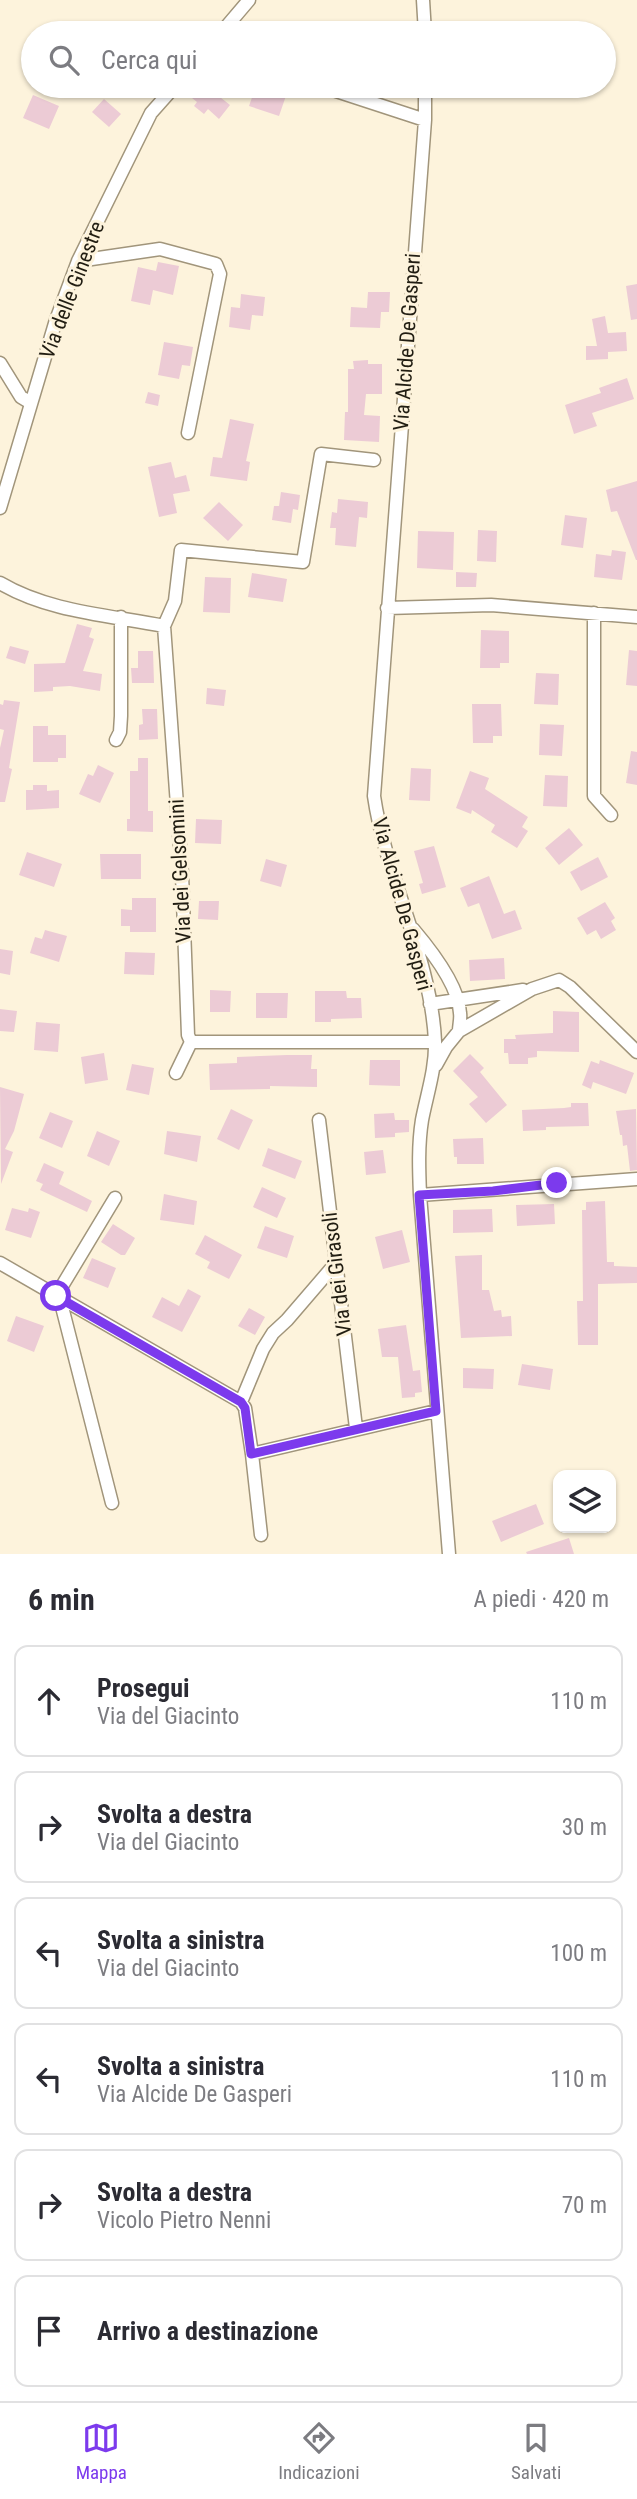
<!DOCTYPE html>
<html lang="it">
<meta charset="utf-8">
<style>
body{margin:0;font-family:"Roboto Condensed",sans-serif;background:#f2f2f3;color:#2b2b33}
.controls{position:absolute;right:21px;bottom:21px;display:grid;overflow:hidden;border-radius:14px;box-shadow:0 2px 5px #0004}
.controls button{width:63px;height:63px;display:grid;place-items:center;padding:0;border:0;border-bottom:2px solid #e1e1e2;background:#fff;color:#2b2b33;font:35px sans-serif}
.stop{position:absolute;width:21px;height:21px;margin:-16px;border:5px solid #7c3aed;border-radius:50%;background:#fff}
.stop.end{background:#7c3aed;border-color:#fff;box-shadow:0 2px 7px #0008}
.list{margin:0;padding:0;list-style:none}
h2{display:flex;justify-content:space-between;align-items:center;height:91px;margin:0;padding:0 28px;font-size:30px}
h2 small{font-size:23px;font-weight:400;color:#7c7c81}
.list li{display:grid;grid-template-columns:46px 1fr auto;gap:21px;align-items:center;box-sizing:border-box;height:112px;margin:0 14px 14px;padding:0 14px;border:2px solid #e1e1e2;border-radius:14px}
.list b{display:block;font-size:26px;white-space:nowrap}
.list p{margin:0;font-size:23px;white-space:nowrap;color:#7c7c81}
.list em{font-size:23px;font-style:normal;color:#7c7c81}
.icon{flex:none;width:38px;height:38px;fill:none;stroke:currentColor;stroke-width:2;stroke-linecap:round;stroke-linejoin:round}
.map{position:relative;flex:none;width:637px;height:1554px;overflow:hidden}
.search{position:absolute;background:#fff;box-shadow:0 2px 5px #0004;left:21px;right:21px;top:21px;height:77px;display:flex;align-items:center;gap:18px;box-sizing:border-box;padding:0 24px;border-radius:38px;color:#7c7c81;font-size:26px}
.sheet{height:847px;background:#fff}
nav{display:flex;justify-content:space-around;align-items:center;box-sizing:border-box;height:98px;border-top:2px solid #e1e1e2;background:#fff;font-size:19px;color:#7c7c81}
nav a{display:grid;justify-items:center;gap:4px}
nav .on{color:#7c3aed}
.map>svg:first-child{display:block}
.building{fill:#eccbd5}
.lines{fill:none;stroke-linecap:round;stroke-linejoin:round}
.minor-casing{stroke:#a1957b;stroke-width:15}
.minor{stroke:#fff;stroke-width:12}
.route{stroke:#7c3aed;stroke-width:9}
.labels{text-anchor:middle;dominant-baseline:central;stroke-width:6;stroke-linejoin:round;paint-order:stroke}
.street-label{font-size:21px;fill:#211d12;stroke:#fdf3dc}
</style>
<div class="map">
<svg width="637" height="1554" viewBox="0 0 637 1554">
<rect width="100%" height="100%" fill="#fdf3dc"/>
<!-- building -->
<path class="building" d="M202,86H206L230,105L219,119L208,109L204,114L194,106L197,102L192,98Z
M256,86H274L288,90L279,116L249,106Z
M33,95L59,106L49,129L23,118Z
M104,99L121,114L109,127L92,112Z
M158,262L179,266L173,295L153,290L150,305L131,301L138,267L156,271Z
M637,284V319L631,320L626,286Z
M368,292H390L389,312H381L380,328L350,327L351,307L367,308Z
M241,294L265,297L263,316L252,315L250,330L229,327L231,307L240,308Z
M605,316L608,333L626,332L627,351L608,352V359L586,360V346H597L592,319Z
M164,342L193,347L190,366L182,365L179,379L158,375Z
M368,360V364H382V394H366L364,415L380,416L379,442L344,440L345,412H348V369H354L353,361Z
M627,378L634,399L592,413L597,426L574,434L565,405L601,393L599,388Z
M148,392L160,395L158,406L145,403Z
M230,419L254,424L246,461L250,462L247,481L210,476L213,457L222,458Z
M171,462L175,478L186,475L190,491L173,494L177,513L159,517L148,467Z
M637,481V560H636L617,511L611,512L606,490Z
M281,492L300,495L298,510L293,509L291,523L272,520L274,506H279Z
M338,499L368,502L367,518L359,517L356,547L335,545L336,528H330L332,512L337,513Z
M219,502L243,525L228,541L203,518Z
M565,515L587,518L583,548L561,545Z
M478,530L497,531L496,562L477,561Z
M418,531L454,532L453,570L417,568Z
M612,550L626,552L622,580L594,577L596,554L611,556Z
M456,572L477,573L476,587H456Z
M252,573L287,579L283,602L248,597Z
M205,577L231,578L230,613L203,612Z
M77,624L92,628L89,637L94,639L83,671L102,674L100,691L70,686L53,687V691L34,692V664L65,663Z
M481,630L509,631V663H500V668H480Z
M10,646L29,651L25,664L6,658Z
M629,650L637,651V686L626,685Z
M138,651H153L154,683H132L131,668H138Z
M536,673L559,674L558,705L534,704Z
M207,688L226,690L224,706L206,704Z
M4,700L20,702L9,768L12,769L5,802H0V748L4,730L0,729V704L3,705Z
M472,704H501L502,736H493V743H473Z
M142,709H157L158,739L139,740V725L143,724Z
M540,724L564,725L562,756L539,755Z
M33,726H48V735H66V758H58V762H33Z
M631,751L637,752V785L626,783Z
M138,758H148V811H153V832L127,831V819H130V771H138Z
M98,765L114,773L100,803L79,794L88,774L93,776Z
M411,768L431,769L430,801L409,800Z
M470,771L489,778L485,789L528,817L522,827L528,831L517,848L491,832L495,825L472,810L471,814L456,808Z
M545,775L568,776L567,807L543,806Z
M33,785H47V791L59,790V808L26,810V790H33Z
M196,819L222,820L221,844L195,843Z
M569,828L583,845L559,865L545,848Z
M434,846L446,887L422,894L419,884L423,883L414,851Z
M27,852L62,864L54,887L19,875Z
M100,854H141V879H101Z
M598,857L608,877L581,891L570,872Z
M266,859L287,865L281,887L260,881Z
M489,876L504,914L515,910L522,929L492,939L479,903L468,907L460,888Z
M132,898H156V932H130V926H121V909L132,910Z
M199,901H219L218,920L198,919Z
M605,902L615,918L611,921L616,930L601,939L596,930L587,935L577,918Z
M45,930L67,936L59,962L30,953L35,937L42,939Z
M0,949L13,951L10,975L0,973Z
M125,952L155,953L154,975L124,974Z
M504,958L505,979L470,981L469,960Z
M210,990L231,991L230,1012H210Z
M315,991H346L347,998H361L362,1018L331,1019V1022H315Z
M256,993H288L287,1018H256Z
M0,1009L17,1011L14,1032L0,1031Z
M553,1011L579,1012V1052L537,1051V1057L528,1058V1064H509L508,1053H504V1039H516L515,1035L553,1033Z
M36,1022L60,1024L58,1052L34,1050Z
M104,1053L108,1080L85,1084L81,1057Z
M470,1054L484,1068L480,1072L507,1105L486,1123L469,1104L478,1097L453,1071Z
M287,1055H312L311,1069H317V1087L270,1086V1089L210,1090L209,1064L237,1063V1057Z
M370,1060H400V1086L369,1085Z
M600,1060L634,1073L626,1094L593,1082L591,1089L582,1085L591,1061L599,1064Z
M132,1064L154,1068L149,1095L126,1090Z
M0,1087L24,1094L14,1131L5,1149L13,1152L1,1184Z
M571,1103H588L589,1126L546,1127V1130L523,1131L522,1110L564,1108L571,1107Z
M231,1109L253,1120L239,1150L217,1139Z
M636,1109L637,1170L630,1171L627,1145L623,1146L622,1135H620L616,1111Z
M50,1112L73,1121L62,1148L39,1138Z
M394,1113L395,1120H409V1132L395,1133V1137L375,1138L374,1114Z
M97,1131L120,1141L109,1166L87,1156Z
M167,1131L201,1136L197,1162L164,1154Z
M483,1138L484,1164H457V1157H454L453,1139Z
M268,1148L302,1161L295,1179L262,1166Z
M383,1150L386,1173L366,1175L364,1152Z
M44,1163L64,1172L59,1184L92,1201L87,1212L40,1190L43,1184L36,1181Z
M262,1187L286,1198L277,1218L253,1207Z
M164,1194L197,1201L194,1225L160,1220Z
M605,1201L607,1262H614V1266L637,1267V1283L598,1284V1345H578L577,1301H583L582,1210H586V1202Z
M554,1204L555,1224L517,1226L516,1205Z
M12,1208L28,1212L29,1208L40,1212L31,1238L5,1230Z
M492,1209L493,1232L453,1233V1210Z
M113,1224L135,1238L125,1255H121L101,1242Z
M265,1226L294,1236L287,1258L257,1248Z
M402,1230L410,1262L383,1269L375,1237Z
M205,1235L242,1255L229,1279L207,1268L210,1262L195,1254Z
M482,1255V1290H489L494,1311L501,1310L502,1317L511,1316L512,1336L461,1338L455,1256Z
M92,1258L116,1268L108,1288L83,1278Z
M188,1289L201,1296L182,1332L152,1317L162,1297L179,1306Z
M249,1308L265,1317L255,1335L238,1326Z
M16,1316L44,1326L34,1352L7,1341Z
M406,1325L413,1371L420,1370L422,1392L415,1393V1397L402,1398L398,1357H382L378,1329Z
M522,1364L553,1369L550,1390L518,1385Z
M463,1368L494,1369L493,1389L463,1388Z
M536,1504L544,1524L501,1542L492,1521Z
M569,1538L574,1554H527L526,1552Z"/>
<g class="lines">
<!-- minor casing -->
<g class="minor-casing">
<path id="minor" d="M423,0L425,33
M221,33L249,0
M321,86L425,120
M425,86V120L374,796C386,879 431,957 435,1041C436,1068 427,1094 422,1120C418,1145 419,1170 420,1195L449,1554
M78,261L160,249L216,264L220,274L188,433
M0,363L21,397L31,403
M0,508L56,320L78,261L151,113L175,86
M0,583C49,612 109,615 164,626L182,874L188,1035L191,1042H435
M387,608L491,605L637,617
M594,613V796L611,815
M164,626L175,601L181,550L303,562L321,454L374,460
M116,740L120,732L121,716V617
M413,929C430,949 459,986 460,1013C461,1019 459,1025 459,1031
M430,1004L523,990
M436,1065L446,1047L459,1031L532,989L559,980L570,987L637,1052
M176,1073L191,1042
M319,1120L356,1428
M420,1195L637,1179
M0,1263L241,1402L245,1408L252,1454L436,1411
M56,1296L115,1198
M60,1299L112,1503
M241,1402L263,1349L273,1333L287,1320L336,1263
M252,1454L261,1535"/>
</g>
<!-- minor -->
<use href="#minor" class="minor"/>
</g>
<g class="lines">
<!-- route -->
<path class="route" d="M56,1296L241,1402L245,1408L251,1454L436,1411L419,1195L493,1191L557,1183"/>
</g>
<g class="labels">
<!-- street labels -->
<g class="street-label">
<text transform="translate(72 290) rotate(-69)">Via delle Ginestre</text>
<text transform="translate(407 342) rotate(-86)">Via Alcide De Gasperi</text>
<text transform="translate(180 871) rotate(-93)">Via dei Gelsomini</text>
<text transform="translate(402 904) rotate(75)">Via Alcide De Gasperi</text>
<text transform="translate(337 1274) rotate(-97)">Via dei Girasoli</text>
</g>
</g>
</svg>
<div class="controls">
<button><svg class="icon" aria-label="layers" viewBox="0 0 24 24"><path d="M12 4l9 5-9 5-9-5zM3 14l9 5 9-5"/></svg></button>
</div>
<div class="stop" style="left:56px;top:1296px"></div>
<div class="stop end" style="left:557px;top:1183px"></div>
<div class="search"><svg class="icon" aria-label="search" viewBox="0 0 24 24"><circle cx="10" cy="10" r="6"/><path d="M15 15l6 6"/></svg>Cerca qui</div>
</div>
<section class="sheet">
<h2>6 min<small>A piedi · 420 m</small></h2>
<ul class="list">
<li><svg class="icon" aria-label="ahead" viewBox="0 0 24 24"><path d="M12 20V5M6 11l6-6 6 6"/></svg><div><b>Prosegui</b><p>Via del Giacinto</p></div><em>110 m</em></li>
<li><svg class="icon" aria-label="right" viewBox="0 0 24 24"><path d="M7 20v-9h11M14 6l5 5-5 5"/></svg><div><b>Svolta a destra</b><p>Via del Giacinto</p></div><em>30 m</em></li>
<li><svg class="icon" aria-label="left" viewBox="0 0 24 24"><path d="M17 20v-9H6M10 6l-5 5 5 5"/></svg><div><b>Svolta a sinistra</b><p>Via del Giacinto</p></div><em>100 m</em></li>
<li><svg class="icon" aria-label="left" viewBox="0 0 24 24"><path d="M17 20v-9H6M10 6l-5 5 5 5"/></svg><div><b>Svolta a sinistra</b><p>Via Alcide De Gasperi</p></div><em>110 m</em></li>
<li><svg class="icon" aria-label="right" viewBox="0 0 24 24"><path d="M7 20v-9h11M14 6l5 5-5 5"/></svg><div><b>Svolta a destra</b><p>Vicolo Pietro Nenni</p></div><em>70 m</em></li>
<li><svg class="icon" aria-label="arrive" viewBox="0 0 24 24"><path d="M6 21V4h12l-3 4 3 4H6"/></svg><div><b>Arrivo a destinazione</b></div></li>
</ul>
</section>
<nav>
<a class="on"><svg class="icon" aria-label="map" viewBox="0 0 24 24"><path d="M3 6l6-2 6 2 6-2v14l-6 2-6-2-6 2zM9 4v14M15 6v14"/></svg>Mappa</a>
<a><svg class="icon" aria-label="directions" viewBox="0 0 24 24"><path d="M12 3l9 9-9 9-9-9zM9 14v-3h6M13 9l2 2-2 2"/></svg>Indicazioni</a>
<a><svg class="icon" aria-label="saved" viewBox="0 0 24 24"><path d="M7 4h10v16l-5-4-5 4z"/></svg>Salvati</a>
</nav>
